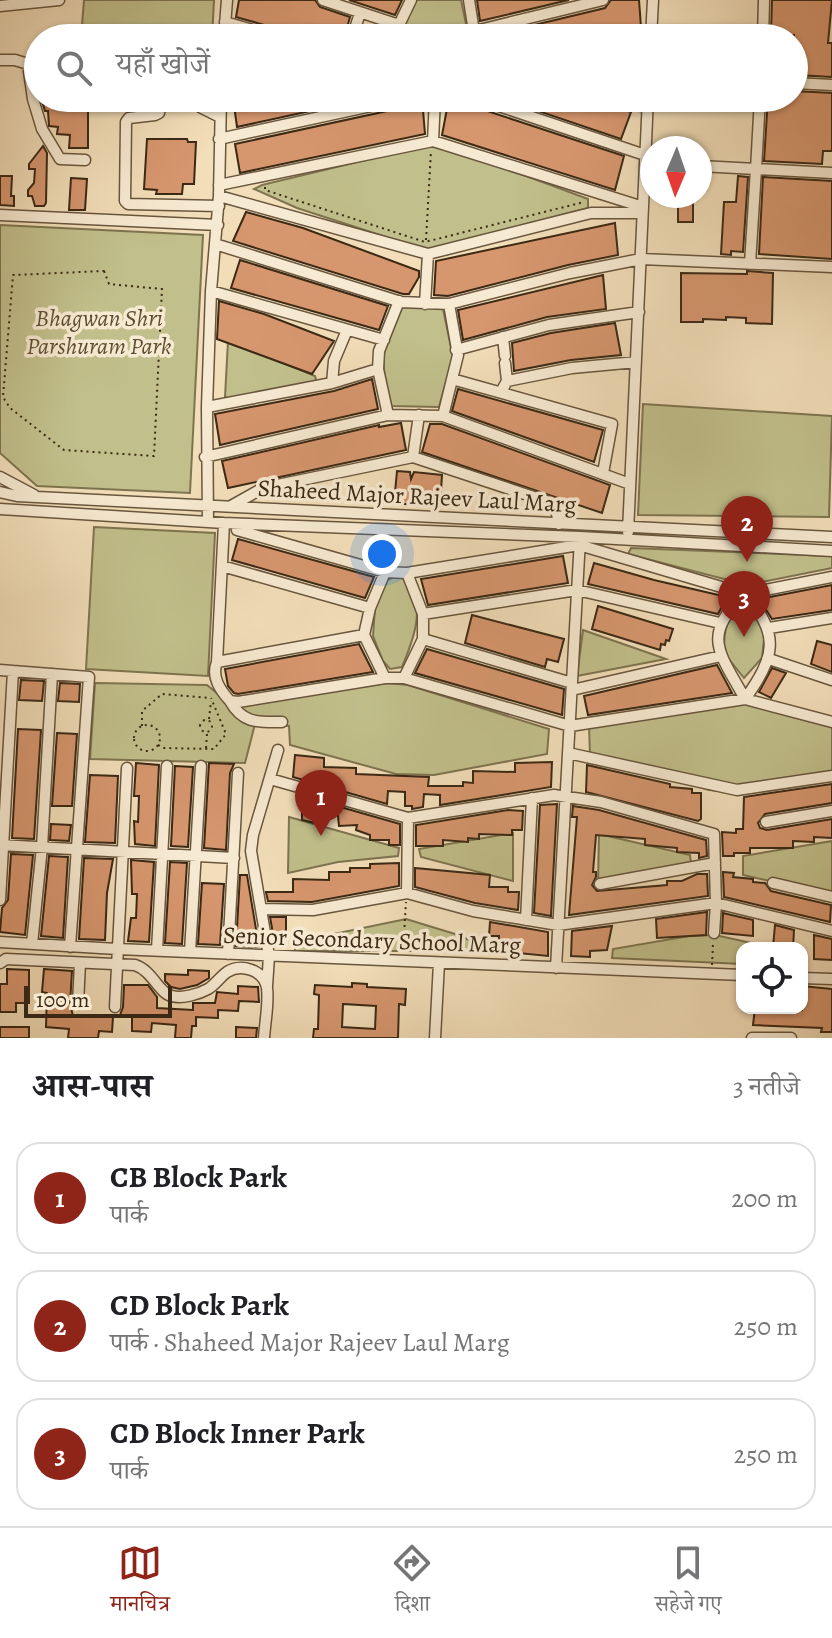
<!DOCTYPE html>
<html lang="hi">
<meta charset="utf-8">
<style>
body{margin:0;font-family:Alegreya,"Noto Serif Devanagari",serif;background:#f2f2f2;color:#202124}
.controls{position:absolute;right:24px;bottom:24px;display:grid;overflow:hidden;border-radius:16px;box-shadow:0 2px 6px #0004}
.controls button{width:72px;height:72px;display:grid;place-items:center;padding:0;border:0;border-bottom:2px solid #e0e0e0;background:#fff;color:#202124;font:40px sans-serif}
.compass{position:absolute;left:640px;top:136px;width:72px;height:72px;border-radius:50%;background:#fff;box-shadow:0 2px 6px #0004;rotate:182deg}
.scale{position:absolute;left:24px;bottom:20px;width:148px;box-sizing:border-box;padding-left:8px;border:4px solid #3b2915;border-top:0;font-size:22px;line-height:28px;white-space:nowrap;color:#3b2915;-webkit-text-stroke:6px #f7ead2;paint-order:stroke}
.you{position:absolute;left:382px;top:554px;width:28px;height:28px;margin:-20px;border:6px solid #fff;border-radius:50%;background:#1a73e8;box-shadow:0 0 0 12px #1a73e833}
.badge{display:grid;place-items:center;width:52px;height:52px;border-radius:50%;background:#8f2418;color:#fff;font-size:26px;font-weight:700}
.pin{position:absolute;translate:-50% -66px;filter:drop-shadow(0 2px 4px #0008)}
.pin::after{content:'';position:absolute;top:42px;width:28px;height:24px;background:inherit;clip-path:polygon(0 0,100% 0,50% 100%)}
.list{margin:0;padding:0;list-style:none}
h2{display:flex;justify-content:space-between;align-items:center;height:104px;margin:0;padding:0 32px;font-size:34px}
h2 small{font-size:26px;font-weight:400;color:#757577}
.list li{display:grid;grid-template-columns:52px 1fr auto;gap:24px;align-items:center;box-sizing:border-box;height:112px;margin:0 16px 16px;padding:0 16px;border:2px solid #e0e0e0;border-radius:24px}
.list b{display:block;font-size:30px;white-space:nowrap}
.list p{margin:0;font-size:26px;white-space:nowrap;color:#757577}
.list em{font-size:26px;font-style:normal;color:#757577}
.icon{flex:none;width:44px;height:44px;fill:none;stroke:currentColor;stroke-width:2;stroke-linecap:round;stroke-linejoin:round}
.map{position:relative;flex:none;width:832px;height:1038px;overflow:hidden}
.search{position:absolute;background:#fff;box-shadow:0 2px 6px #0004;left:24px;right:24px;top:24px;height:88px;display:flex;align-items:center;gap:20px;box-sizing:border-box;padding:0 28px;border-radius:44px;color:#757577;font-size:30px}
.sheet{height:488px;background:#fff}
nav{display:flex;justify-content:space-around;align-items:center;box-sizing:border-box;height:112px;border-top:2px solid #e0e0e0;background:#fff;font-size:22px;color:#757577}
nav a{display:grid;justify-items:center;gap:4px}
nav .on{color:#8f2418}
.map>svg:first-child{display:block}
.green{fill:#c1bf8b;stroke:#7e7450;stroke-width:2}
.building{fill:#d6966e;stroke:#3b2915;stroke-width:2;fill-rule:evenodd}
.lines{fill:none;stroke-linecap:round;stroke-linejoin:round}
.minor-casing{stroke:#69563e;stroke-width:13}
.path{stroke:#3b2915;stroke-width:2;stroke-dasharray:2 4;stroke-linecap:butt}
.minor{stroke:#f7ead2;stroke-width:10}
.labels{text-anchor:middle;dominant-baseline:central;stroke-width:7;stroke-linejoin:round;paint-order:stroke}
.park-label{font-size:24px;font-style:italic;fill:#5c4e32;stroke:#f7ead2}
.street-label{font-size:24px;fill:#3b2915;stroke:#f7ead2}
</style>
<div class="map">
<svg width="832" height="1038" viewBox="0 0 832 1038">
<rect width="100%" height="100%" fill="#f2deb9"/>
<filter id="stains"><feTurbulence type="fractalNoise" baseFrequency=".0025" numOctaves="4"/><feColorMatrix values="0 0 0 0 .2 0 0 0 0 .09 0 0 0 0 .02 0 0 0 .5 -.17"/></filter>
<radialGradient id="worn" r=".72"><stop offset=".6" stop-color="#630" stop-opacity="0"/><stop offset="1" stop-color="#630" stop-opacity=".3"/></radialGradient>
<!-- green -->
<path class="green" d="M84,0H214L212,38H81Z
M415,0H461L469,38H403V27Z
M432,144L489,162L588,199V208L426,250L297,208L254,189L262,185Z
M0,225L203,235L190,493L37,486L0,453Z
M401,307L443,309L453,357L439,407L391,406C379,355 381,354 401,307Z
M228,341L315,376L317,383L228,398L225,397Z
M643,404L832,416L829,517L638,515Z
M94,527L215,533L208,676L86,669Z
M631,548L832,556V568L747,585L628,554Z
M399,575C429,601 415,636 402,667L390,669L383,661L373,636L376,593L385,581Z
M744,605L765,629L762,658L744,678L724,653C724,631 725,617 744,605Z
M583,630L666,659L577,676Z
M95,683L207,685L234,707L243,703L388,683L408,685L549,729L547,754L434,775L396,774L290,745L289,726L255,724L245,763L90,759Z
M745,697L832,723V775L739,793L709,790L590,756L589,725Z
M289,817L399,848L398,856L338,862L288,873Z
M513,833V881L421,857L419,849Z
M599,834L690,855L691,864L598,884Z
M832,841V895L743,875V856Z
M406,919L455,934L496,951H295V942Z
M715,935L774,948H742V964L612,958L613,949L689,936Z"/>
<!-- building -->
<path class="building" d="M239,0H315L320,7L350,17L344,38H298L282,30L236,17Z
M349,0H402L395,15Z
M477,0H569L480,21Z
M611,0H639L641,27L628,31L619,38H532L530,26L605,8Z
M772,0H832L828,43H832V77L796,75L794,35L771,34Z
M794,91L832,93V151H823L822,164L764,161L768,98H794Z
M41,98H88V148H69L70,135L57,134L58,127L49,126L48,111H45Z
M233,98H370L237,127Z
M416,98H422L425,134L240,173L235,144L410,106Z
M449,98H467L472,106L624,156L615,190L442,135Z
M500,98H590L631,112L621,139Z
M147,139H187L188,142H196L194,184H183L182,194H156L157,190L144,189Z
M43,146L47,153L46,203L44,206H35L32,196H28V190L34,183L35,169H29V164Z
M0,176H12L11,196H14V206L0,205Z
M738,176L748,177L743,252L731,251V255L721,254L724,202H736Z
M763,177L832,181V259L759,254Z
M71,178L87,179L85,210H69Z
M678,203H693V222H678Z
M246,212L303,228L419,271V277L409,294H403L233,241Z
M615,223L618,255L568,265L448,296L434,295L436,261Z
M240,260L388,306L379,330L231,288Z
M747,271L773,273L772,324L746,323V318L726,317V320L703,319V322H681V273L747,274Z
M603,275L606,309L547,317L463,340L458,310Z
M219,301L264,314L334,341L312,374L217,339Z
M615,323L621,355L571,360L514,371L512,343L551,333Z
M372,379L378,409L220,445L215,414L334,391Z
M458,389L603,430L594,462L452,411Z
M401,423L406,450L228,488L222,461L379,425V427Z
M430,424H442L610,485L602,513L422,452Z
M397,471L410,472L411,479L414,472L442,475L440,507L394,503Z
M238,539L374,577L365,598L232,560Z
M563,556L568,583L428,605L421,579Z
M594,563L654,580L727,597L718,614L588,584Z
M832,585V610L772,619L759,599Z
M598,606L673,629L669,641L666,640L665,645L661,644L660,650L592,629Z
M472,615L564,639L558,662L547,659L545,667L465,643Z
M817,641L832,645V672L811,664Z
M359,644L373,672L238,694L234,693L228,686L225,669Z
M427,649L564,689L562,715L415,673Z
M717,665L732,693L588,715L584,696Z
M772,668L786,673L771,698L759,692Z
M21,680L44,681L42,701L19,700Z
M60,683L80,684L79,702L58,701Z
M18,729L41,730L34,839L12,838Z
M57,733L77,734L72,806H52Z
M295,755L324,758V767L356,768V774L429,777L428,786H463V782L473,783V771L515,772V763L552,762L551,787L440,805V795L424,794L423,807L412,809V806H405V792L388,791L387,804L293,777Z
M136,763L159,765L155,846L135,844L134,821L138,822L139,796H134Z
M209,763L234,764L230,773L226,850L204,848Z
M587,765L670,784V787L692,789V793H701V819L698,821L586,792Z
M175,766L193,767L188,847L171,846Z
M90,775L118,776L115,843L85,842Z
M832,784V803L765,814L758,823L760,828L767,830L832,819V838L814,837V842L793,841V848H750V853H734V856H723L722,832L736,833V829H743L744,797Z
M302,796L317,801L315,823L302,820Z
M557,804L551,916L534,913L540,805Z
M337,806L400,824V845H389V840H370V835L356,830L357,825L339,826Z
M573,806L599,810L706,840L707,856L699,858V853L677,852V848L645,845V839L596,835L593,872H596V877L592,885L597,891L667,885V881H682L697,874H707L708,896L569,915L577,817H572Z
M508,810L523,811L522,830H512V835L479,834V839L468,838V842L443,840V846H416V825Z
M51,824L71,825L69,841L50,840Z
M11,854L33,855L25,935L0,932L2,908L8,900Z
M49,856L68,857L63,938L41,936Z
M84,858L113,859L107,893L105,940L79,939Z
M131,860L154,862L149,942L128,941L131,918H136L137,894H132Z
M170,862L187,863L182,944L165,943Z
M399,863V886L312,902L268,901L266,892H293V879L329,880V872H350V868H370V864Z
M415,868L490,875L489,887H508V892H519L518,910L475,903L415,887Z
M723,872L734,873L733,877L753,879V882L765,883L771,891L831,905L830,922L724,897Z
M240,875H247L259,947L236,946Z
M202,883L224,884L220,945L198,944Z
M707,912L706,935L657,938L656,919Z
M723,913L753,920V936L722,933Z
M270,917H286V945H275Z
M490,922L548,932V956L498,951L499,936H489Z
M775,925L794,930L793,948L773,947Z
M612,926L607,950L590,951V957L571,956L572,931Z
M814,935L832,939V960L814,959Z
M7,969L29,970V1003H16V1012H0V984H7Z
M44,969L72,971L70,1004L73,1016L113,1017L112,1032L99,1031L98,1038H68L69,1029L46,1027L47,993L42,992Z
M188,970L209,971V978L197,985L180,989L171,987L165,981V974L188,975Z
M352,983L367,984V987L406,989L405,1005L399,1004L398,1038H313L314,1029H318L319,995L314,994L315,985L352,987ZM343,1004L376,1006L375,1029L342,1027Z
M124,985H148L157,997V1008L193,1010V1003H215L217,992L238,994V986L258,987L259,1002L239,1001L238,1011L218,1010V1018L196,1017V1026H192L191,1038H175L176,1025L152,1023L151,1032L132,1031V1016L120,1015L123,1007Z
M802,986L832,989V1032H821L822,1028L753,1025L755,1008L802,1010Z
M0,1027H29V1038H0Z
M236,1027L257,1028L256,1038H236Z"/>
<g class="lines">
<!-- minor casing -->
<g class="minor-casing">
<path id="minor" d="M323,0L399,25
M469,0L475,38
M0,6L59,0
M521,20L524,38
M225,22L280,38
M475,31L603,0
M224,38L227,0
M352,38L360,13
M399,38V25L411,0
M631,38L651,33
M651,38L653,0
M763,38L764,0
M0,60H15L28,64L33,99L42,129L60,159L85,160
M794,83L832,85
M162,98L159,113L155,115L129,118L126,122L125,201L128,204L219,206
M197,98L200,107L220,117
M475,98L645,155
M616,98L648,108
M219,139L408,98
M433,141L435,98
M700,166L756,169L760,98
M219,185L433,141L643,207
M219,196L428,254L591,213H642
M0,215L218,225
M215,244L401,302L449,304L570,273L641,259L832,267
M750,264L756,169L832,173
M211,291L384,340
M399,301L379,351L378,369L388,415L443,416L458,355L449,304
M425,304L428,254
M503,337L505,356
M456,350L549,325L639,312
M505,363L507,381
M452,379L612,424L603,473
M332,383L334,361L347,330
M501,392L507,381L572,368L636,362
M207,407L332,383L378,369
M419,415L413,457L555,504L559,524
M443,416L630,484
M205,457L388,415
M0,477L34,495
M0,492L17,496L832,537
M231,506L263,488L413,457
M0,509L224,523L580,537L832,551
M208,522L207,407L211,291L219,196L221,98
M237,530L385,572
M628,532L648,98
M222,566L370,608
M407,573L423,614V639
M745,594C781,635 775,657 745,699C720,653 700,636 745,594Z
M423,614L577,590L720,623
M769,628L832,618
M364,635L217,662C211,677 220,690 230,701L238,702L385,678H404
M769,659L832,680
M217,662L224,523
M0,670L89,677L70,947
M385,678L364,635L370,608L385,572L407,573L579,545L745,594L832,577
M572,683L423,639L404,678L570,726L745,699L832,722
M572,690L721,656
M230,701C243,724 258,722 282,722
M568,753L737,790L832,776
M270,779L408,818L554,795L601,802L714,834L716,903L714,933
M766,822L832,811
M0,845L234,858
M773,883L832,897
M600,884L715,863
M407,893L408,818
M0,900L13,671
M261,909L313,910L407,893L473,911L558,925L716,903L832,931
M526,920L532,798
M0,942L117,949L742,975
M32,944L42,847L52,674
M157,950L167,766
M190,952L201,766
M228,954L238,773
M0,963L6,959L135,965C153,971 159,994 172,996C182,999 199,994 208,989C215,985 220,977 227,972C241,963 264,970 267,988C269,1003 265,1022 264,1038
M556,968L580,539
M802,978L832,979
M267,986L269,956L251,851L253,835L278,750
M78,1004L80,963
M115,1007L127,768
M435,1038L439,963
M752,1038H791"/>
</g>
<!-- path -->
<path class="path" d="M411,29L436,37L463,34
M265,187V190L425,242L584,202
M426,240L431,151
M104,271L109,284L162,289L154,456L64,450L10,408L3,397L13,275Z
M209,719L211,701
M200 726a6 6 0 1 1 12 0a6 6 0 1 1-12 0Z
M134 738a13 13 0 1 1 26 0a13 13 0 1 1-26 0Z
M142,726V711L162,694L210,698
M158,745L164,748L214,749L226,734L211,698
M206,748L207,734
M403,951L406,902
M712,965L713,943"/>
<!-- minor -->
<use href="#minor" class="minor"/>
</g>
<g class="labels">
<!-- park labels -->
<g class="park-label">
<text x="99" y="318">Bhagwan Shri<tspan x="99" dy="28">Parshuram Park</tspan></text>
</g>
<!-- street labels -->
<g class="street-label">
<text transform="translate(417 496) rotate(3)">Shaheed Major Rajeev Laul Marg</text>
<text transform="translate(372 940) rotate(2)">Senior Secondary School Marg</text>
</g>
</g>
<rect width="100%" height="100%" filter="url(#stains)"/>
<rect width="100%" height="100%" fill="url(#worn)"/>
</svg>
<div class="controls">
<button><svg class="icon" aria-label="locate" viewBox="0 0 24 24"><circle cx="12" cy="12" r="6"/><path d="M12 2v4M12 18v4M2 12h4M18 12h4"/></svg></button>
</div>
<svg class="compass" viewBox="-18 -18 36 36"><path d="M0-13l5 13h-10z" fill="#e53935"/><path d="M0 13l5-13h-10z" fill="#757577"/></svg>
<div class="scale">100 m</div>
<div class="you"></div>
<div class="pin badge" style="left:321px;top:836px">1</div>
<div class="pin badge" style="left:747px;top:562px">2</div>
<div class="pin badge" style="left:744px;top:637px">3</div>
<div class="search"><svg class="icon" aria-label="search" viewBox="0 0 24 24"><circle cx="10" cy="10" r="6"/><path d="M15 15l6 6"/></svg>यहाँ खोजें</div>
</div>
<section class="sheet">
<h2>आस-पास<small>3 नतीजे</small></h2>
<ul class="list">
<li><span class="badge">1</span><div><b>CB Block Park</b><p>पार्क</p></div><em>200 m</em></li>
<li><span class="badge">2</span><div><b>CD Block Park</b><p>पार्क · Shaheed Major Rajeev Laul Marg</p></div><em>250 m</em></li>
<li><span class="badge">3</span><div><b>CD Block Inner Park</b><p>पार्क</p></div><em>250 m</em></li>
</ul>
</section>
<nav>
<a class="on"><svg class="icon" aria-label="map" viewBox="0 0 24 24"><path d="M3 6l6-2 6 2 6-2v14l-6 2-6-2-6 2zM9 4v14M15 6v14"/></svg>मानचित्र</a>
<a><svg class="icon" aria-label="directions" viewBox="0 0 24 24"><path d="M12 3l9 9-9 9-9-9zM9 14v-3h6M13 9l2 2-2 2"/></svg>दिशा</a>
<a><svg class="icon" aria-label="saved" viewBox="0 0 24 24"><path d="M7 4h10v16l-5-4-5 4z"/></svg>सहेजे गए</a>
</nav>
